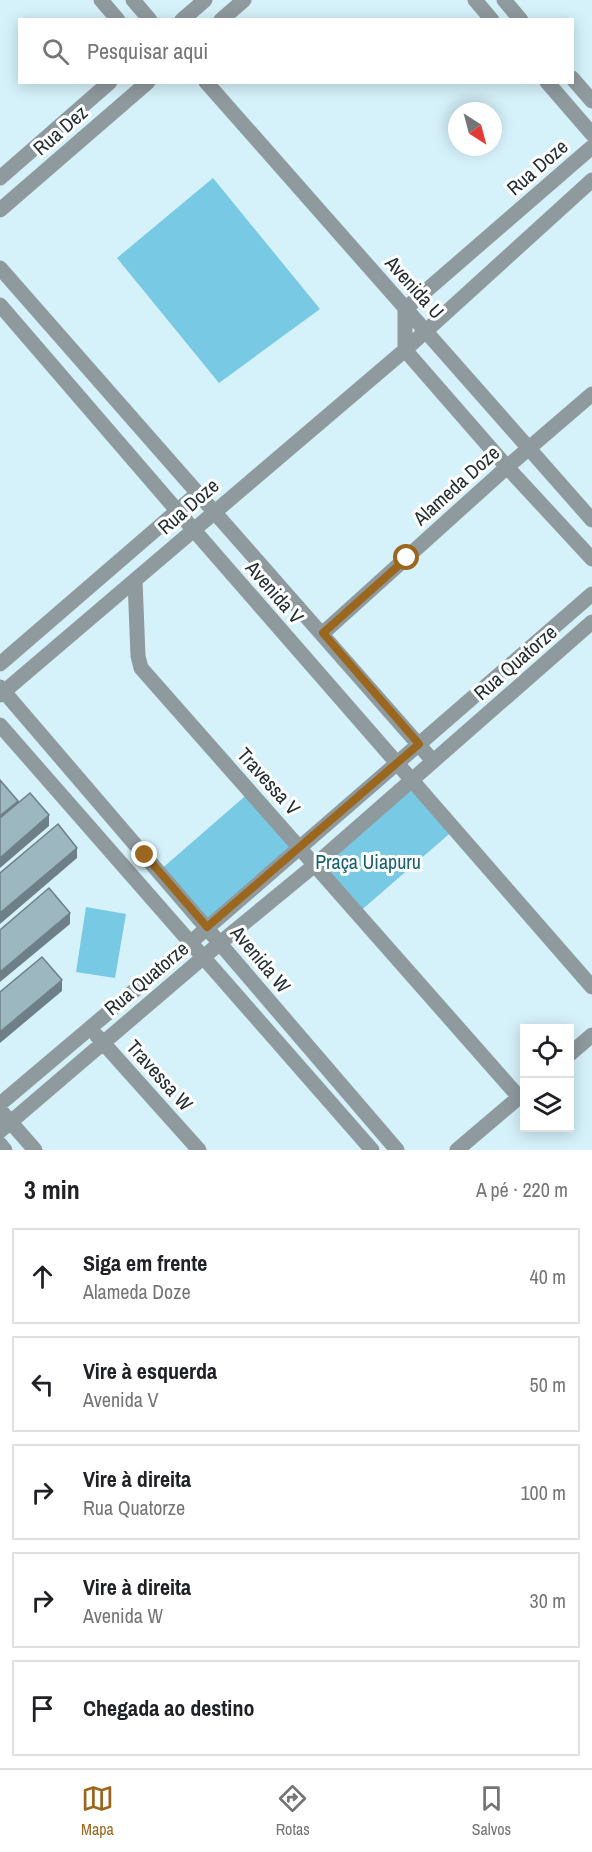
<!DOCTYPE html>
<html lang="pt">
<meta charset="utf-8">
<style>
body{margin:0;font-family:"Archivo Narrow",sans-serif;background:#f6f6f6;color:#202124}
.controls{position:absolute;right:18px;bottom:18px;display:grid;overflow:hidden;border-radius:0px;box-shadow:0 3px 15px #0003}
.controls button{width:54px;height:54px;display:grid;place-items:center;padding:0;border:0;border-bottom:2px solid #e0e0e0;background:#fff;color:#202124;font:30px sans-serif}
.compass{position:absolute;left:448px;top:102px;width:54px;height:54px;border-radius:50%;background:#fff;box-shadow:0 3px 15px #0003;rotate:144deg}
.stop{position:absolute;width:18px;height:18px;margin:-14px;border:4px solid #9b671e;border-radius:50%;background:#fff}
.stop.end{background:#9b671e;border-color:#fff;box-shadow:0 2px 6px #0008}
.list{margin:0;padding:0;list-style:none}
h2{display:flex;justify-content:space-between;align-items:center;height:78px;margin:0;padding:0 24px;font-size:26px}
h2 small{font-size:20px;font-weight:400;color:#757577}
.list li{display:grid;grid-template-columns:39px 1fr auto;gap:18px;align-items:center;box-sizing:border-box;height:96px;margin:0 12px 12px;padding:0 12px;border:2px solid #e0e0e0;border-radius:0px}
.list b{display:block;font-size:22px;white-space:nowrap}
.list p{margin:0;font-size:20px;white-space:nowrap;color:#757577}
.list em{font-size:20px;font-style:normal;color:#757577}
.icon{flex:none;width:33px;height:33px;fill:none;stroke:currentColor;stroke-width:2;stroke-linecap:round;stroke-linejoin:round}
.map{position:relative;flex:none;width:592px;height:1150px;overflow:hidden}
.search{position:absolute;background:#fff;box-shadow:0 3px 15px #0003;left:18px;right:18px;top:18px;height:66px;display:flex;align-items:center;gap:15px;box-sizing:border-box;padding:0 21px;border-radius:0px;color:#757577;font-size:22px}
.sheet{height:618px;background:#fff}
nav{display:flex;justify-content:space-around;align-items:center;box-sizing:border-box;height:84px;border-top:2px solid #e0e0e0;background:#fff;font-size:16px;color:#757577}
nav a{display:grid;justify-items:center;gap:3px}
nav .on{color:#9b671e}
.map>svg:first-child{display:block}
.green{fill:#78c9e3}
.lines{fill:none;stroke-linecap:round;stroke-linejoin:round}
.minor{stroke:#8f9a9e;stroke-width:15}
.shaded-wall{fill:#6e8087}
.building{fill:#9db7c1;stroke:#6e8087;stroke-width:1.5}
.route{stroke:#9b671e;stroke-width:8}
.labels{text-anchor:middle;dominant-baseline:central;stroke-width:6;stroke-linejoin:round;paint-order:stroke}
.street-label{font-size:20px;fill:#242f32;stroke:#fff}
.park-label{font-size:20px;fill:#175f72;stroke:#fff}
</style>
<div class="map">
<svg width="592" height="1150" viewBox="0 0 592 1150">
<rect width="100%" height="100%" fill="#d5f1fa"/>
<!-- green -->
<path class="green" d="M213,178L320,309L219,383L117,258Z
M413,780L455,829L358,913L315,864Z
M251,791L299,847L207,927L159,871Z
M86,907L126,914L115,978L76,972Z"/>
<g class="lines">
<!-- minor -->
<path class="minor" d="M101,0L118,20
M133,0L150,20
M475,0L492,20
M504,0L521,20
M182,20L205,0
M221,20L244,0
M572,78L592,101
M206,82L592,520
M547,82L592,134
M592,147L405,309V350L507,467L592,559
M0,178L110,82
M0,210L148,82
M0,268L433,761
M0,305L193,529L592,987
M135,580L138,656L141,668L519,1097
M323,633L507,467L592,394
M0,664L198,493
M0,687L397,1150
M0,695L405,350L592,180
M0,725L372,1150
M97,1036L199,1150
M570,1054L592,1035
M0,1104L161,968L592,594
M0,1110L35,1150
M0,1131L220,943L316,864L592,622
M0,1144L5,1150
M457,1150L524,1093"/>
</g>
<!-- shaded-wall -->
<path class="shaded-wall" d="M18,801V811L0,826V816Z
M49,815V826L0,868V858Z
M77,848V858L0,924V913Z
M70,913V924L0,982V972Z
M62,980V991L0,1043V1032Z"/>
<!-- building -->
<path class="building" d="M0,780L18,801L0,816Z
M30,793L49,815L0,858V818Z
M58,824L77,848L0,913V873Z
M49,888L70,913L0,972V930Z
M42,957L62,980L0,1032V992Z"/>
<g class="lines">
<!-- route -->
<path class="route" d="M145,855L207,927L419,744L323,633L407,558"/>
</g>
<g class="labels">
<!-- street labels -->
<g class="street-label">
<text transform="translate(60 130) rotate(-41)">Rua Dez</text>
<text transform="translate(537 167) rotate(-41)">Rua Doze</text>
<text transform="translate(415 287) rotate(48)">Avenida U</text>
<text transform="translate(456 485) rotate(-42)">Alameda Doze</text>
<text transform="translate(188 506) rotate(-41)">Rua Doze</text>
<text transform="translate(275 592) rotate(49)">Avenida V</text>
<text transform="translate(515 662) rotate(-41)">Rua Quatorze</text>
<text transform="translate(269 781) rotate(48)">Travessa V</text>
<text transform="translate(261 959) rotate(50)">Avenida W</text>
<text transform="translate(146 978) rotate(-40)">Rua Quatorze</text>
<text transform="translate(160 1075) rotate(48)">Travessa W</text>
</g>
<!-- park labels -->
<g class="park-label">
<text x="368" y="861">Praça Uiapuru</text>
</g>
</g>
</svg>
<div class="controls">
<button><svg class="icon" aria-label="locate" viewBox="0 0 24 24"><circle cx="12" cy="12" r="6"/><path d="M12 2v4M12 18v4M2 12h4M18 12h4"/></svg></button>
<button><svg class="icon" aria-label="layers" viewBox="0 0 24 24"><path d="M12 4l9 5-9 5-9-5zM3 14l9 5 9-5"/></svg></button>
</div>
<svg class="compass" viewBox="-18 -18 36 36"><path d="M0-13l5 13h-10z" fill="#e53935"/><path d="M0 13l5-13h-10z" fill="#757577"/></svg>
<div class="stop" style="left:407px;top:558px"></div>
<div class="stop end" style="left:145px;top:855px"></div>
<div class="search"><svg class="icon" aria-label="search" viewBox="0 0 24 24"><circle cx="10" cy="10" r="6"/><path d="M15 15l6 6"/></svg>Pesquisar aqui</div>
</div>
<section class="sheet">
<h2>3 min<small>A pé · 220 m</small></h2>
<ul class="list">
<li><svg class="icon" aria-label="ahead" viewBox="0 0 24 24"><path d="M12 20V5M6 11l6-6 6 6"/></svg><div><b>Siga em frente</b><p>Alameda Doze</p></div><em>40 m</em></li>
<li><svg class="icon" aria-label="left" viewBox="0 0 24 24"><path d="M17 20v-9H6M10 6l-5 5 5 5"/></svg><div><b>Vire à esquerda</b><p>Avenida V</p></div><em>50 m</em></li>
<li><svg class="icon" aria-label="right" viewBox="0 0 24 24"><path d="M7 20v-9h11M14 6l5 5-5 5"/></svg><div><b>Vire à direita</b><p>Rua Quatorze</p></div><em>100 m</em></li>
<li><svg class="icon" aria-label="right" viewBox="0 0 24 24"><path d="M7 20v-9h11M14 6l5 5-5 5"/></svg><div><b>Vire à direita</b><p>Avenida W</p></div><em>30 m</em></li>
<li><svg class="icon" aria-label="arrive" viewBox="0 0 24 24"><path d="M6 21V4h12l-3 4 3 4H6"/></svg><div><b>Chegada ao destino</b></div></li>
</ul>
</section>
<nav>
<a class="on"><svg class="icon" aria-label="map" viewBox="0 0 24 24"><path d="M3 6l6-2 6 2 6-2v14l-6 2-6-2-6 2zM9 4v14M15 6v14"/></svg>Mapa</a>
<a><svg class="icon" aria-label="directions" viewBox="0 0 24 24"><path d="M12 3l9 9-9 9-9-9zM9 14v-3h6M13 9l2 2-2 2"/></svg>Rotas</a>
<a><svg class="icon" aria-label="saved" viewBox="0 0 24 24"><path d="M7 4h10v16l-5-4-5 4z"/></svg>Salvos</a>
</nav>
